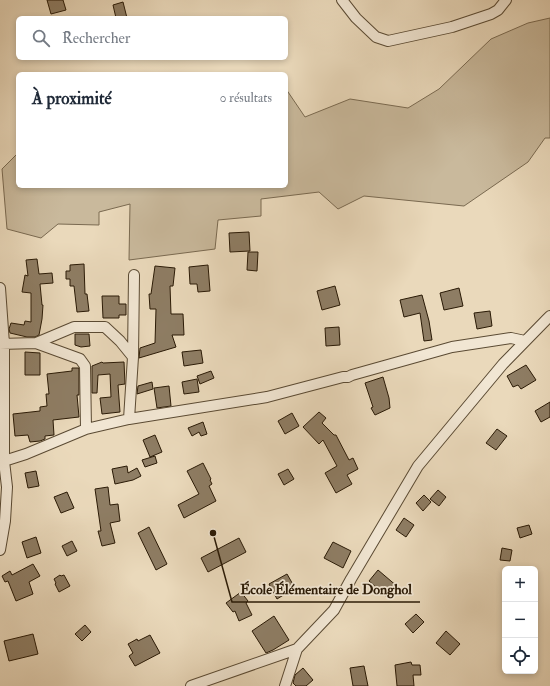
<!DOCTYPE html>
<html lang="fr">
<meta charset="utf-8">
<style>
body{margin:0;font-family:"IM FELL Double Pica",serif;background:#f6f6f7;color:#1f2937}
.controls{position:absolute;right:12px;bottom:12px;display:grid;overflow:hidden;border-radius:6px;box-shadow:0 2px 6px #0003}
.controls button{width:36px;height:36px;display:grid;place-items:center;padding:0;border:0;border-bottom:1px solid #e0e1e3;background:#fff;color:#1f2937;font:20px sans-serif}
.list{margin:0;padding:0;list-style:none}
h2{display:flex;justify-content:space-between;align-items:center;height:52px;margin:0;padding:0 16px;font-size:17px}
h2 small{font-size:13px;font-weight:400;color:#747a83}
.icon{flex:none;width:22px;height:22px;fill:none;stroke:currentColor;stroke-width:2;stroke-linecap:round;stroke-linejoin:round}
.map{position:relative;flex:none;width:550px;height:686px;overflow:hidden}
.search{position:absolute;background:#fff;box-shadow:0 2px 6px #0003;left:16px;top:16px;width:272px;height:44px;display:flex;align-items:center;gap:10px;box-sizing:border-box;padding:0 14px;border-radius:6px;color:#747a83;font-size:15px}
.panel{position:absolute;background:#fff;box-shadow:0 2px 6px #0003;left:16px;top:72px;width:272px;height:116px;border-radius:6px}
.map>svg:first-child{display:block}
.green{fill:#c9b99c;stroke:#7a6a51}
.building{fill:#8e7d64;stroke:#2a1a06}
.lines{fill:none;stroke-linecap:round;stroke-linejoin:round}
.minor-casing{stroke:#5a4a33;stroke-width:12}
.minor{stroke:#f1e6d3;stroke-width:10}
.leader{fill:none;stroke:#2a1a06;stroke-width:1.5}
.callout-dot{fill:#2a1a06;stroke:#f1e6d3;stroke-width:1.5}
.callout-label{font-size:14px;text-anchor:middle;font-weight:bold;fill:#2a1a06;stroke:#f1e6d3;stroke-width:3.5;stroke-linejoin:round;paint-order:stroke}
</style>
<div class="map">
<svg width="550" height="686" viewBox="0 0 550 686">
<rect width="100%" height="100%" fill="#ead9bb"/>
<filter id="stains"><feTurbulence type="fractalNoise" baseFrequency=".005" numOctaves="4"/><feColorMatrix values="0 0 0 0 .2 0 0 0 0 .09 0 0 0 0 .02 0 0 0 .5 -.17"/></filter>
<radialGradient id="worn" r=".72"><stop offset=".6" stop-color="#630" stop-opacity="0"/><stop offset="1" stop-color="#630" stop-opacity=".3"/></radialGradient>
<!-- green -->
<path class="green" d="M550,18V138H545L528,162L464,206L364,196L338,209L319,192L261,199V216L218,220L215,249L129,260L130,204L99,212V225L58,224L41,238L7,229L2,169L18,153V186H286V89L305,117L350,99L408,108L439,89L491,39L528,23Z"/>
<!-- building -->
<path class="building" d="M47,0H63L66,10L51,14Z
M123,2L127,18H116L113,5Z
M249,232L250,251L230,252L229,233Z
M248,252H258L257,271L247,270Z
M37,259L39,274L52,273L53,283L40,284L42,305H43L42,319L39,335L35,337H27L10,333L9,329L11,323L24,325L25,321L31,322V293L22,292L25,275L28,276L26,260Z
M84,264L85,294H87L89,311L77,312L74,286H70V279H66V271H70V265Z
M208,265L210,291L198,292L197,284H190L189,267Z
M155,266L175,268L173,286H170L171,314H183L184,335H172L176,347L139,358L140,348L155,343L156,309H150L149,294H151Z
M335,286L340,305L322,310L317,291Z
M459,288L463,306L444,310L440,293Z
M422,295L429,321L432,340L424,341L420,313L404,317L400,300Z
M102,296H119V304H126V315H119V318H103Z
M490,311L492,326L477,329L474,313Z
M339,327L340,345L326,346L325,328Z
M75,334H89L90,346L81,347L75,345Z
M201,350L203,363L184,366L182,352Z
M25,352L40,353V375H25Z
M102,362L103,363L124,362L125,384L118,385L120,412L102,414L100,398L111,397L110,374L98,375L97,393H92V366Z
M526,365L536,380L521,389L518,385L513,387L507,376Z
M72,368H79V395H77L79,417L53,420L54,435L45,436V439L40,441L30,442L28,435L15,436L13,414L40,411V407L47,406L46,394H49L47,374L72,371Z
M211,371L214,378L200,384L197,376Z
M383,377L389,398L390,408L375,415L371,408L373,407L365,383Z
M197,379L199,392L184,394L182,382Z
M152,382L153,389L137,394L138,386Z
M169,386L171,406L157,408L154,388Z
M550,402V417L541,422L535,411Z
M319,412L326,418L322,423L334,435H336L349,460L353,458L358,469L347,475L352,484L336,493L325,473L337,466L323,440L319,444L303,427Z
M292,413L299,426L285,434L278,421Z
M203,422L207,434L201,436L199,432L192,436L188,428Z
M497,429L507,436L496,450L486,443Z
M155,435L162,452L150,457L143,440Z
M155,456L157,463L145,467L142,460Z
M203,463L211,479L210,480L212,484L209,486L216,501L184,518L178,505L199,494L187,471Z
M127,466L128,473L137,468L141,476L133,480L115,484L112,469Z
M288,469L294,479L284,485L278,474Z
M36,471L39,486L28,488L25,473Z
M108,487L110,505L118,504L120,521L110,523L115,543L102,546L98,531H101L95,489Z
M438,490L446,497L439,506L430,499Z
M67,492L74,508L61,513L54,497Z
M424,495L431,502L423,511L416,503Z
M404,518L414,525L406,537L396,530Z
M529,525L532,534L520,538L517,528Z
M149,527L167,564L156,570L138,533Z
M36,537L41,553L27,558L22,542Z
M239,538L246,552L208,572L201,558Z
M72,541L77,551L67,556L62,546Z
M333,542L351,551L343,568L324,558Z
M502,548L512,550L510,561L500,560Z
M33,564L40,576L29,582L33,594L16,601L8,581L5,582L2,576L10,571L12,575Z
M378,570L398,587L388,598L369,581Z
M287,574L295,588L277,599L269,584Z
M60,575L61,576L64,575L70,586L59,592L55,584L56,583L54,579Z
M241,592L248,601L246,603L252,615L239,621L235,611L233,612L226,603Z
M416,614L424,622L413,633L405,624Z
M274,616L289,640L273,650L266,653L252,631Z
M85,625L91,632L82,641L75,634Z
M446,631L460,644L450,655L436,643Z
M33,634L38,654L9,661L4,641Z
M150,635L160,653L139,664L135,666L129,656L133,653L128,644L137,639L138,641Z
M411,662L412,665H420L421,675H413L414,686H397L395,665Z
M364,666L368,686H353L350,668Z
M303,668L313,680L306,686H296L293,683L295,675Z"/>
<g class="lines">
<!-- minor casing -->
<g class="minor-casing">
<path id="minor" d="M342,0L356,18L376,37L388,41L452,27L491,14L498,10L506,0
M0,288L4,344V461L7,487L5,521L0,550
M36,343L80,359L85,366L86,429
M0,344L36,343L74,327H105L120,341L133,357
M129,419L133,357L134,275
M4,461L26,454L86,429L129,419L267,397L343,377H348L352,375L452,347L511,338L525,341
M191,686L297,649L334,610L351,579L418,466L503,364L547,319L550,316
M285,686L297,649"/>
</g>
<!-- minor -->
<use href="#minor" class="minor"/>
</g>
<!-- callouts -->
<path class="leader" d="M213 533L232 602H420"/>
<circle class="callout-dot" cx="213" cy="533" r="4"/>
<g class="callout-label">
<text x="326" y="594">École Élémentaire de Donghol</text>
</g>
<rect width="100%" height="100%" filter="url(#stains)"/>
<rect width="100%" height="100%" fill="url(#worn)"/>
</svg>
<div class="controls">
<button>+</button>
<button>−</button>
<button><svg class="icon" aria-label="locate" viewBox="0 0 24 24"><circle cx="12" cy="12" r="6"/><path d="M12 2v4M12 18v4M2 12h4M18 12h4"/></svg></button>
</div>
<div class="search"><svg class="icon" aria-label="search" viewBox="0 0 24 24"><circle cx="10" cy="10" r="6"/><path d="M15 15l6 6"/></svg>Rechercher</div>
<section class="panel">
<h2>À proximité<small>0 résultats</small></h2>
<ul class="list">
</ul>
</section>
</div>
